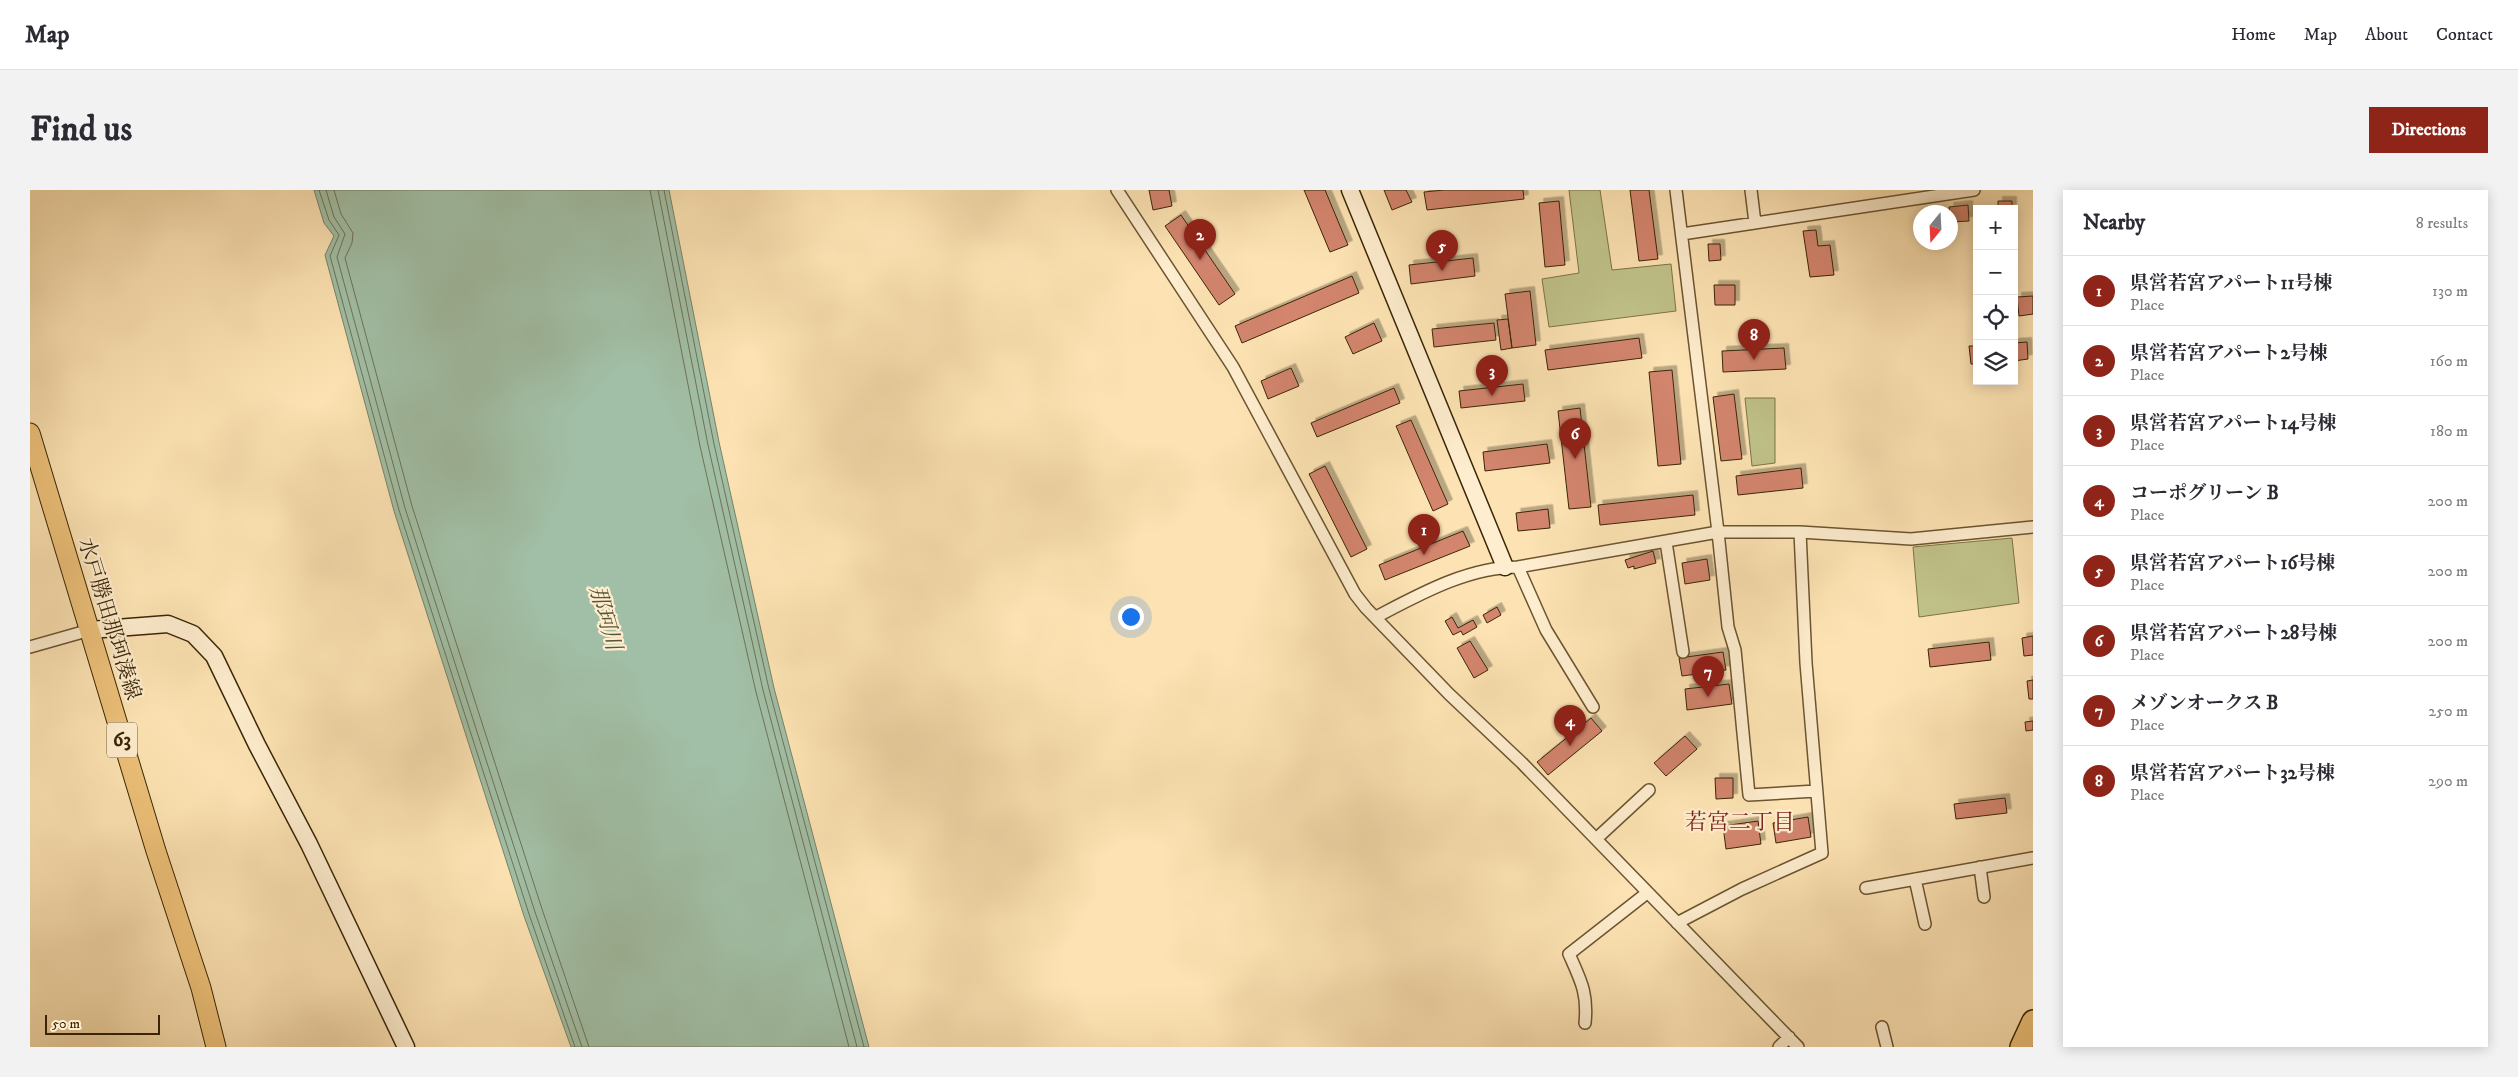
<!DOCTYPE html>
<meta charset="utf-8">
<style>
body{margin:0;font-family:"IM FELL DW Pica","Noto Serif JP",serif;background:#f2f2f3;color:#2b2b33}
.controls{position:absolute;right:15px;top:15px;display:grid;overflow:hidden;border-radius:0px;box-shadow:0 2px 12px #0003}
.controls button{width:45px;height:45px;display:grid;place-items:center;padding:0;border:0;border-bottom:1px solid #e1e1e2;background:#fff;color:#2b2b33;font:25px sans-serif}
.compass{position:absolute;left:1883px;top:15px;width:45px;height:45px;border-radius:50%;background:#fff;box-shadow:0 2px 12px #0003;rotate:198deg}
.scale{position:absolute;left:15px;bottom:12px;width:115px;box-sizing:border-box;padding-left:5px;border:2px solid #3a2606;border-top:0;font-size:14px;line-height:18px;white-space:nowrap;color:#3a2606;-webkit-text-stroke:4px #feedce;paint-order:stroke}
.you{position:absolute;left:1100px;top:426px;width:18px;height:18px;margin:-12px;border:4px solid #fff;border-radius:50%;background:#1a73e8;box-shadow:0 0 0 8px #1a73e833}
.badge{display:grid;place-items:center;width:32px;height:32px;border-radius:50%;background:#8f2418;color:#fff;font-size:16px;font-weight:700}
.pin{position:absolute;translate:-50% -41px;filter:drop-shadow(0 1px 2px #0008)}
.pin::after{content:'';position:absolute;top:26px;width:18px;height:15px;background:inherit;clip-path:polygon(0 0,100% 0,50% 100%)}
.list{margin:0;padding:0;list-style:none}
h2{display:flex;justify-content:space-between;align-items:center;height:65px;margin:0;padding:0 20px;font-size:21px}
h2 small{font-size:16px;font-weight:400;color:#7c7c81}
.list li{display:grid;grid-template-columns:32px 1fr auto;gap:15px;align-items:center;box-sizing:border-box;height:70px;padding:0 20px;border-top:1px solid #e1e1e2}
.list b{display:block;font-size:19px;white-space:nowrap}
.list p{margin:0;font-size:16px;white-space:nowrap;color:#7c7c81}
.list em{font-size:16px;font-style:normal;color:#7c7c81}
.icon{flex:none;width:28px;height:28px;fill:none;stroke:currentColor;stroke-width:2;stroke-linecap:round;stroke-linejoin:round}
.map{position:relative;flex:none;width:2003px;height:857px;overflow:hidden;border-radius:0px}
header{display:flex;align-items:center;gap:30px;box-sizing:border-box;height:70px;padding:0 25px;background:#fff;border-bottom:1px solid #e1e1e2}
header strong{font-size:24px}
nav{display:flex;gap:28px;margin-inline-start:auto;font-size:18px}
.intro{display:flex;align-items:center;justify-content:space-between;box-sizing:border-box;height:120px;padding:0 30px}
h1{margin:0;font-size:35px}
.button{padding:12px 22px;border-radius:0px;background:#8f2418;color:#fff;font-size:18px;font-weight:700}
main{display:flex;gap:30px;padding:0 30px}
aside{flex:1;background:#fff;border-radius:0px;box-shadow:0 2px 12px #0003}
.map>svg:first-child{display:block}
.green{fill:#c1c38b;stroke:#7e7448}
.water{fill:#a1bfa6;stroke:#788266}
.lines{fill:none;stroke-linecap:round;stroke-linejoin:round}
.shore{stroke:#6e7256;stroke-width:1}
.building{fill:#d3856e;stroke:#3a2606;filter:url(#shadow)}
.street-casing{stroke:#6b5531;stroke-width:14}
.secondary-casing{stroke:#3a2606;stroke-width:19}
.primary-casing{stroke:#3a2606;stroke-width:21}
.highway-casing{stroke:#3a2606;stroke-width:24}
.street{stroke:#feedce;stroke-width:11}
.secondary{stroke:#feedce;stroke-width:16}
.primary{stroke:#eec27a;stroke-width:19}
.highway{stroke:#eec27a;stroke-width:21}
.labels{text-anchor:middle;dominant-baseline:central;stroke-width:4.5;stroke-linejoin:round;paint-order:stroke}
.shield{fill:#feedce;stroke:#756242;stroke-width:1}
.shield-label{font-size:20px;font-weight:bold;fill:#3a2606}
.street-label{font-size:21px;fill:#3a2606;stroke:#feedce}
.water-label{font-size:22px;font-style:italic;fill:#595436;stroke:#feedce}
.neighbourhood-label{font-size:22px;fill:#7a1f14;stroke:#feedce}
</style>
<header>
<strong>Map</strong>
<nav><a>Home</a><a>Map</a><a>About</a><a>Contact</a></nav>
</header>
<div class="intro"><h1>Find us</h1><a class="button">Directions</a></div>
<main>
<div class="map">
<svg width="2003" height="857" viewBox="0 0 2003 857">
<defs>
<filter id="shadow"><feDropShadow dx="4.5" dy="-4.5" stdDeviation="0" flood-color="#0004"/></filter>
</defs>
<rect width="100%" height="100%" fill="#fde3b3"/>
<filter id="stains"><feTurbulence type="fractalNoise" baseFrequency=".004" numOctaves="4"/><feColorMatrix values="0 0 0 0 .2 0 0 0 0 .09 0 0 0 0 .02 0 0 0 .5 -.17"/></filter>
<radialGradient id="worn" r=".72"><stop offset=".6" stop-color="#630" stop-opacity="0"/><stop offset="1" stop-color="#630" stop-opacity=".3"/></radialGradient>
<!-- green -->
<path class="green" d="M1539,0H1570L1582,80L1641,74L1646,121L1519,137L1512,89L1549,83Z
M1715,208H1745V273L1722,276Z
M1982,348L1989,413L1889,427L1883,357Z"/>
<!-- water -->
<path class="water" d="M284,0H639L689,252L744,498L839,857H541L494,726L364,321L295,65L304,46L294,33Z"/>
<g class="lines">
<!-- shore -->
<path class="shore" d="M289,0L299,30L309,45L300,66L369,320L499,724L545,857
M296,0L304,27L315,44L307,67L375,318L505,722L552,857
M304,0L311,24L323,43L322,53L315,68L382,316L512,719L559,857
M620,0L670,256L726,502L819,857
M628,0L678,255L733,500L827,857
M634,0L684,254L739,499L834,857"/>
</g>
<!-- building -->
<path class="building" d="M1119,0H1139L1142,16L1123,20Z
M1274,0H1295L1318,55L1300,62Z
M1354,0H1376L1382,12L1362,20Z
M1414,0H1493L1494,9L1397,20L1394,2Z
M1600,0H1619L1628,69L1609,71Z
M1529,11L1535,75L1515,77L1509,13Z
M1968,11H1982V19H1968Z
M1938,15L1939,31L1921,32L1919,17Z
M1151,25L1205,104L1189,115L1135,36Z
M1786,40L1788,56L1800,55L1804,85L1780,87L1773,41Z
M1678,54H1690L1691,70L1679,71Z
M1443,68L1445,86L1381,94L1379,75Z
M1322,86L1329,103L1212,153L1205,136Z
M1684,95H1705V115H1685Z
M1500,101L1506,155L1482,158L1475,104Z
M2003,106V124L1989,126L1987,107Z
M1478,129L1482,158L1471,160L1467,130Z
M1344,133L1352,151L1323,164L1315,147Z
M1464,133L1466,150L1404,157L1402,139Z
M1609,148L1612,168L1518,180L1515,160Z
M1997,152L1998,169L1984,171V153Z
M1939,156H1947V174H1941Z
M1754,158L1756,179L1693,182L1692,161Z
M1261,178L1269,196L1238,209L1231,191Z
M1642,180L1651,274L1628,276L1619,182Z
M1493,194L1495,211L1431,218L1429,201Z
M1364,198L1370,213L1287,247L1281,233Z
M1704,204L1712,269L1691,271L1683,207Z
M1550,218L1561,317L1539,319L1528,221Z
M1381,230L1418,314L1403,321L1366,236Z
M1517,254L1520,273L1455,281L1453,262Z
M1295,276L1337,359L1321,367L1279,284Z
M1771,278L1773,298L1708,305L1706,286Z
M1663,305L1665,325L1570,335L1568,315Z
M1518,319L1520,338L1488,341L1486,323Z
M1433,341L1440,356L1355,390L1349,375Z
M1623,361L1626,373L1604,379V376L1598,378L1595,370Z
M1677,369L1680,390L1655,394L1652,373Z
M1467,417L1471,425L1457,433L1453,425Z
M1422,427L1428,438L1443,430L1447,437L1433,445L1431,441L1423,445L1415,431Z
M2003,446V465L1994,466L1992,448Z
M1440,451L1458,480L1444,488L1427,458Z
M1959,452L1961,470L1900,477L1898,459Z
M1693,462L1696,480L1652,486L1649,468Z
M2003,490V509H1999L1997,491Z
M1699,494L1702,514L1657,520L1655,499Z
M1561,528L1572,541L1518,585L1507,572Z
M2003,531V540L1996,541L1995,532Z
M1655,546L1667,559L1636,586L1624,573Z
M1685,588H1703V608L1686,609Z
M1975,608L1977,623L1926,629L1924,614Z
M1778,627L1781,647L1746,653L1743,633Z
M1728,631L1731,654L1696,659L1693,636Z"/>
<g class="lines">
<!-- street casing -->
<g class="street-casing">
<path id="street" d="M1087,0L1203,177L1325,404L1336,418L1419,504L1492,573L1768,857
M1646,0L1688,342L1698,437L1705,460L1719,605L1786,601
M1721,0L1725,33
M1652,44L1944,0
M1636,352L1653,462
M1488,377L1516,440L1563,517
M1346,427C1390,404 1438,377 1488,377L1688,342H1770L1881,349L2003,337
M0,457L60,440
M1566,649L1619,600
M1950,677L1954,707
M1885,689L1895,734
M1836,698L2003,668
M1647,733L1712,699L1792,663L1776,473L1770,342
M1555,833C1558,803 1551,791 1539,764L1617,703
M1852,837L1857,857
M1749,857L1759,847"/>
</g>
<!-- secondary casing -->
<g class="secondary-casing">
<path id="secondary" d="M1320,0L1475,377
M60,440L138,434L163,444L184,466L227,555L279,654L376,857"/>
</g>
<!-- primary casing -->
<g class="primary-casing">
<path id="primary" d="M0,243L126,661L171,798L186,857"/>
</g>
<!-- highway casing -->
<g class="highway-casing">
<path id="highway" d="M1991,857L2003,831"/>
</g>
<!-- street -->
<use href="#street" class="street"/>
<!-- secondary -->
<use href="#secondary" class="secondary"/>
<!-- primary -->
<use href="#primary" class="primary"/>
<!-- highway -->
<use href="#highway" class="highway"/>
</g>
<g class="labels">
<!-- shield labels -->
<rect class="shield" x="77" y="532.5" width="30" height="35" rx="4"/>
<g class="shield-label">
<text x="92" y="550">63</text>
</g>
<!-- street labels -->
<g class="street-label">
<text transform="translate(79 429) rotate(73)">水戸勝田那珂湊線</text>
</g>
<!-- water labels -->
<g class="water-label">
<text transform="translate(575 428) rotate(74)">那珂川</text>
</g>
<!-- neighbourhood labels -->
<g class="neighbourhood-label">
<text x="1710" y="632">若宮二丁目</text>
</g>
</g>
<rect width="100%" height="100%" filter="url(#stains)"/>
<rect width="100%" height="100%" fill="url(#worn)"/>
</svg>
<div class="controls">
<button>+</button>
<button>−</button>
<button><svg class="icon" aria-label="locate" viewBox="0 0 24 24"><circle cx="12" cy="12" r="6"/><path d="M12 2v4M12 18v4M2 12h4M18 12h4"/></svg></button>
<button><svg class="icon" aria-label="layers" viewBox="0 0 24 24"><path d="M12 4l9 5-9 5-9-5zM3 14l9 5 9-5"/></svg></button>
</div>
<svg class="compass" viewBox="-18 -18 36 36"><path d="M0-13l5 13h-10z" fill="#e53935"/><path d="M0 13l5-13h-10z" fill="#7c7c81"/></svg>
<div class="scale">50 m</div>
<div class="you"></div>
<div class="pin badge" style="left:1394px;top:365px">1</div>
<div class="pin badge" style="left:1170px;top:70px">2</div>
<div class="pin badge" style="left:1462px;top:206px">3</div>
<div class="pin badge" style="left:1540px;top:556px">4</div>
<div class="pin badge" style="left:1412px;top:81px">5</div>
<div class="pin badge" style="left:1545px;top:269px">6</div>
<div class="pin badge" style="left:1678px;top:507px">7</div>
<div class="pin badge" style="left:1724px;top:170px">8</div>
</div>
<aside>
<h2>Nearby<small>8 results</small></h2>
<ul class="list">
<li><span class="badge">1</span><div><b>県営若宮アパート11号棟</b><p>Place</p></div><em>130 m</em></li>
<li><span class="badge">2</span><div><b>県営若宮アパート2号棟</b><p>Place</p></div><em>160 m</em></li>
<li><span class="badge">3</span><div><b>県営若宮アパート14号棟</b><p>Place</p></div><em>180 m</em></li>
<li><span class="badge">4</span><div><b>コーポグリーン B</b><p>Place</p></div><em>200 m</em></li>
<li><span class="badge">5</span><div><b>県営若宮アパート16号棟</b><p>Place</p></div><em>200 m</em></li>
<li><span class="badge">6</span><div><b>県営若宮アパート28号棟</b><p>Place</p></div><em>200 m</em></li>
<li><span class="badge">7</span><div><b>メゾンオークス B</b><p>Place</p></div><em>250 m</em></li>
<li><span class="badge">8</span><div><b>県営若宮アパート32号棟</b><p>Place</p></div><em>290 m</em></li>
</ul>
</aside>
</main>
